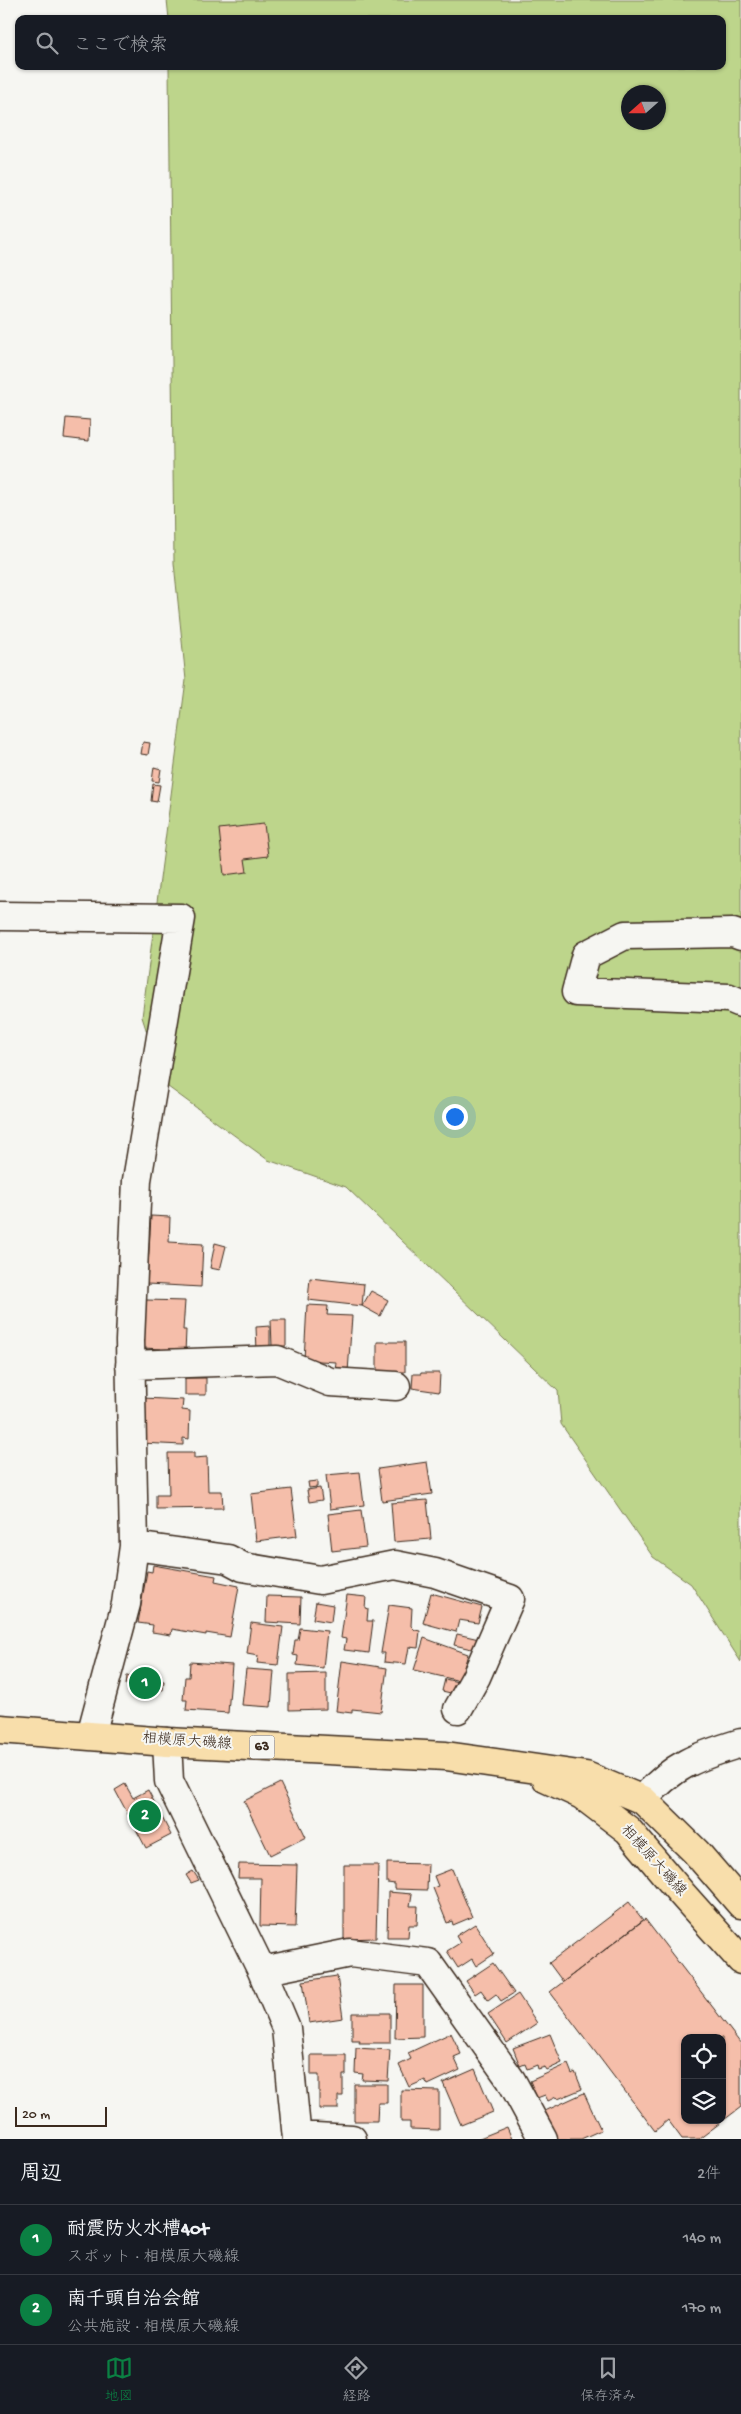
<!DOCTYPE html>
<html lang="ja">
<meta charset="utf-8">
<style>
body{margin:0;font-family:"Gochi Hand","Klee One",sans-serif;background:#20242c;color:#f1f3f6}
.controls{position:absolute;right:15px;bottom:15px;display:grid;overflow:hidden;border-radius:10px;box-shadow:0 1px 4px #0004}
.controls button{width:45px;height:45px;display:grid;place-items:center;padding:0;border:0;border-bottom:1px solid #363941;background:#171b24;color:#f1f3f6;font:25px sans-serif}
.compass{position:absolute;left:621px;top:85px;width:45px;height:45px;border-radius:50%;background:#171b24;box-shadow:0 1px 4px #0004;rotate:249deg}
.scale{position:absolute;left:15px;bottom:12px;width:92px;box-sizing:border-box;padding-left:5px;border:2px solid #3b2a1e;border-top:0;font-size:14px;line-height:18px;white-space:nowrap;color:#3b2a1e;-webkit-text-stroke:4px #f6f6f2;paint-order:stroke}
.you{position:absolute;left:454px;top:1116px;width:18px;height:18px;margin:-12px;border:4px solid #fff;border-radius:50%;background:#1a73e8;box-shadow:0 0 0 8px #1a73e833}
.badge{display:grid;place-items:center;width:32px;height:32px;border-radius:50%;background:#0b8043;color:#fff;font-size:16px;font-weight:700}
.pin{position:absolute;translate:-50% -50%;border:2px solid #fff;box-shadow:0 1px 5px #0006}
.list{margin:0;padding:0;list-style:none}
h2{display:flex;justify-content:space-between;align-items:center;height:65px;margin:0;padding:0 20px;font-size:21px}
h2 small{font-size:16px;font-weight:400;color:#9ea1a6}
.list li{display:grid;grid-template-columns:32px 1fr auto;gap:15px;align-items:center;box-sizing:border-box;height:70px;padding:0 20px;border-top:1px solid #363941}
.list b{display:block;font-size:19px;white-space:nowrap}
.list p{margin:0;font-size:16px;white-space:nowrap;color:#9ea1a6}
.list em{font-size:16px;font-style:normal;color:#9ea1a6}
.icon{flex:none;width:28px;height:28px;fill:none;stroke:currentColor;stroke-width:2;stroke-linecap:round;stroke-linejoin:round}
.map{position:relative;flex:none;width:741px;height:2139px;overflow:hidden}
.search{position:absolute;background:#171b24;box-shadow:0 1px 4px #0004;left:15px;right:15px;top:15px;height:55px;display:flex;align-items:center;gap:12px;box-sizing:border-box;padding:0 18px;border-radius:10px;color:#9ea1a6;font-size:19px}
.sheet{height:205px;background:#171b24}
nav{display:flex;justify-content:space-around;align-items:center;box-sizing:border-box;height:70px;border-top:1px solid #363941;background:#171b24;font-size:14px;color:#9ea1a6}
nav a{display:grid;justify-items:center;gap:2px}
nav .on{color:#0b8043}
.map>svg:first-child{display:block}
.green{fill:#bdd58b;stroke:#7c8054;fill-rule:evenodd}
.building{fill:#f5beaa;stroke:#3b2a1e;fill-rule:evenodd}
.lines{fill:none;stroke-linecap:round;stroke-linejoin:round}
.minor-casing{stroke:#3b2a1e;stroke-width:31}
.major-casing{stroke:#3b2a1e;stroke-width:31}
.minor{stroke:#f6f6f2;stroke-width:28}
.major{stroke:#f8deab;stroke-width:28}
.labels{text-anchor:middle;dominant-baseline:central;stroke-width:4;stroke-linejoin:round;paint-order:stroke}
.shield{fill:#f6f6f2;stroke:#73675e;stroke-width:1}
.shield-label{font-size:14px;font-weight:bold;fill:#3b2a1e}
.street-label{font-size:15px;fill:#3b2a1e;stroke:#f6f6f2}
</style>
<div class="map">
<svg width="741" height="2139" viewBox="0 0 741 2139">
<rect width="100%" height="100%" fill="#f6f6f2"/>
<filter id="ink" filterUnits="userSpaceOnUse"><feTurbulence type="fractalNoise" baseFrequency=".02" numOctaves="2"/><feDisplacementMap in="SourceGraphic" scale="10" xChannelSelector="R" yChannelSelector="G"/><feConvolveMatrix kernelMatrix="1 2 1 2 8 2 1 2 1" color-interpolation-filters="sRGB"/></filter>
<g filter="url(#ink)">
<!-- green -->
<path class="green" d="M167,0H741V1662L691,1584L653,1557L561,1424L558,1391L346,1187L268,1160L164,1084L142,1017L186,680L174,563L169,66H722V19H169ZM628,92H658V122H628Z"/>
<!-- building -->
<path class="building" d="M66,418L90,420L89,441L64,438Z
M143,742L150,743L148,755L141,754Z
M154,767L161,769L159,782L152,781Z
M153,784L160,785L157,802L151,801Z
M264,824L268,856L245,859L247,872L224,875L219,829Z
M151,1216L170,1217L169,1242L203,1244L201,1287L147,1284Z
M215,1243L226,1246L220,1270L210,1268Z
M310,1278L364,1284L362,1306L308,1300Z
M371,1291L388,1300L380,1316L362,1306Z
M146,1300L185,1301L183,1330H186L185,1353L161,1352V1349L144,1348Z
M307,1305L328,1306L327,1315L352,1316L348,1372H335L336,1362L304,1360Z
M271,1320H286V1346H272Z
M270,1326V1351H257L256,1327Z
M377,1342H405V1372H377Z
M421,1373H440L439,1392L412,1388L413,1374H421Z
M185,1378H206V1395H185Z
M143,1398L183,1400L182,1410L190,1411L189,1439L183,1438V1445L140,1443Z
M168,1453H194V1458L207,1457L208,1491H222L223,1508L156,1509V1495H169Z
M427,1462L432,1494L382,1501L378,1469Z
M360,1472L364,1505L330,1509L326,1475Z
M317,1481V1487L309,1488L308,1482Z
M320,1488L322,1500L309,1502L307,1490Z
M291,1489L297,1536L256,1541L251,1494Z
M427,1500L431,1539L394,1542L391,1503Z
M361,1510L366,1547L332,1551L328,1514Z
M153,1565L216,1576L215,1581L239,1586L230,1637L206,1633V1635L172,1629L171,1635L152,1632L153,1625L138,1623L147,1571L152,1572Z
M431,1593L482,1607L478,1623L459,1620L456,1632L423,1623Z
M347,1595L366,1597L365,1608L368,1609L367,1621H373L369,1653L344,1650L346,1639L341,1638Z
M267,1596L301,1597L300,1624L266,1622Z
M316,1602L333,1605L331,1622L313,1619Z
M389,1605L412,1608L411,1626L415,1630L420,1631L418,1648L409,1647L406,1664L384,1662L385,1653H381Z
M251,1623L283,1627L278,1665L257,1663L258,1656L247,1654Z
M300,1628L327,1631L323,1668L297,1665L298,1656L293,1655L295,1640H298Z
M457,1634L479,1639L476,1650L454,1645Z
M424,1638L468,1654L460,1681L414,1670Z
M342,1661L387,1668L381,1712L352,1709V1713L336,1711Z
M190,1662L232,1665L228,1713L186,1710L187,1700H183L185,1677H189Z
M246,1669L274,1671L271,1707L242,1705Z
M326,1673V1709L289,1710V1674Z
M127,1676L164,1681L163,1690L126,1685Z
M445,1679L458,1682L455,1694L442,1691Z
M280,1783L306,1837L270,1855L244,1801Z
M125,1784L133,1798L148,1790L171,1835L146,1848L115,1790Z
M387,1863L428,1864L427,1890L395,1889V1884L387,1883Z
M239,1864L297,1865L295,1927L260,1926L261,1878H238Z
M344,1865H378L376,1938L344,1939Z
M452,1869L472,1917L453,1925L452,1921L447,1923L433,1888L438,1886L434,1876Z
M193,1871L199,1880L191,1883L186,1875Z
M388,1892L412,1894L410,1906H418L417,1925H409L408,1937H387Z
M629,1902L643,1920L563,1982L549,1963Z
M645,1919L741,2044V2107L699,2139H682L668,2120L655,2131L550,1992ZM685,2038H722V2120H685Z
M475,1924L494,1954L476,1966L472,1959L458,1968L447,1951L460,1943L456,1936Z
M493,1963L514,1993L501,2001L496,1994L488,2000L481,1990L475,1994L466,1981Z
M337,1976L343,2018L309,2023L303,1981Z
M396,1985H423V2037L395,2038Z
M518,1994L537,2023L507,2043L488,2014Z
M352,2013H390V2043H359L360,2040H352Z
M451,2033L461,2054L454,2057L460,2070L428,2085L425,2080L409,2087L399,2065L411,2059L408,2053Z
M550,2034L562,2063L547,2070L545,2067L538,2069L537,2065L527,2069L525,2064L520,2066L513,2048Z
M356,2048L390,2050L388,2081L362,2080L363,2074L355,2073Z
M311,2055H346V2075H343V2096H338V2109H319V2075H311Z
M568,2064L572,2074L575,2072L582,2089L558,2099L556,2097L548,2101L545,2095L537,2098L530,2081Z
M475,2069L493,2112L461,2125L443,2083Z
M354,2084H387V2103H378L377,2121H354Z
M401,2090L439,2091V2130L410,2129V2122H401Z
M584,2093L601,2130L581,2139H558L545,2111Z
M507,2127L512,2139H477Z"/>
<g class="lines">
<!-- minor casing -->
<g class="minor-casing">
<path id="minor" d="M0,916L181,918L137,1180L130,1341L134,1546L126,1604L91,1735
M741,936L733,933L625,935L586,955L576,992L729,998L741,1003
M130,1365L277,1360L330,1382L396,1386
M134,1546L228,1559L243,1567L320,1580L395,1565L435,1573L510,1599L476,1677L458,1709
M167,1742L169,1781L262,1971L286,2028L297,2139
M643,1800C672,1765 698,1756 741,1743
M262,1971L350,1953L428,1963L511,2080L543,2139
M297,2136L352,2139"/>
</g>
<!-- major casing -->
<g class="major-casing">
<path id="major" d="M0,1729L167,1742L446,1756L586,1776L643,1800L696,1852L741,1904
M547,1779L582,1795L628,1830L682,1894L741,1960"/>
</g>
<!-- minor -->
<use href="#minor" class="minor"/>
<!-- major -->
<use href="#major" class="major"/>
</g>
</g>
<g class="labels">
<!-- shield labels -->
<rect class="shield" x="249.5" y="1735.5" width="25" height="23" rx="4"/>
<g class="shield-label">
<text x="262" y="1747">63</text>
</g>
<!-- street labels -->
<g class="street-label">
<text transform="translate(187 1742) rotate(4)">相模原大磯線</text>
<text transform="translate(653 1861) rotate(48)">相模原大磯線</text>
</g>
</g>
</svg>
<div class="controls">
<button><svg class="icon" aria-label="locate" viewBox="0 0 24 24"><circle cx="12" cy="12" r="6"/><path d="M12 2v4M12 18v4M2 12h4M18 12h4"/></svg></button>
<button><svg class="icon" aria-label="layers" viewBox="0 0 24 24"><path d="M12 4l9 5-9 5-9-5zM3 14l9 5 9-5"/></svg></button>
</div>
<svg class="compass" viewBox="-18 -18 36 36"><path d="M0-13l5 13h-10z" fill="#e53935"/><path d="M0 13l5-13h-10z" fill="#9ea1a6"/></svg>
<div class="scale">20 m</div>
<div class="you"></div>
<div class="pin badge" style="left:145px;top:1683px">1</div>
<div class="pin badge" style="left:145px;top:1816px">2</div>
<div class="search"><svg class="icon" aria-label="search" viewBox="0 0 24 24"><circle cx="10" cy="10" r="6"/><path d="M15 15l6 6"/></svg>ここで検索</div>
</div>
<section class="sheet">
<h2>周辺<small>2件</small></h2>
<ul class="list">
<li><span class="badge">1</span><div><b>耐震防火水槽40t</b><p>スポット · 相模原大磯線</p></div><em>140 m</em></li>
<li><span class="badge">2</span><div><b>南千頭自治会館</b><p>公共施設 · 相模原大磯線</p></div><em>170 m</em></li>
</ul>
</section>
<nav>
<a class="on"><svg class="icon" aria-label="map" viewBox="0 0 24 24"><path d="M3 6l6-2 6 2 6-2v14l-6 2-6-2-6 2zM9 4v14M15 6v14"/></svg>地図</a>
<a><svg class="icon" aria-label="directions" viewBox="0 0 24 24"><path d="M12 3l9 9-9 9-9-9zM9 14v-3h6M13 9l2 2-2 2"/></svg>経路</a>
<a><svg class="icon" aria-label="saved" viewBox="0 0 24 24"><path d="M7 4h10v16l-5-4-5 4z"/></svg>保存済み</a>
</nav>
